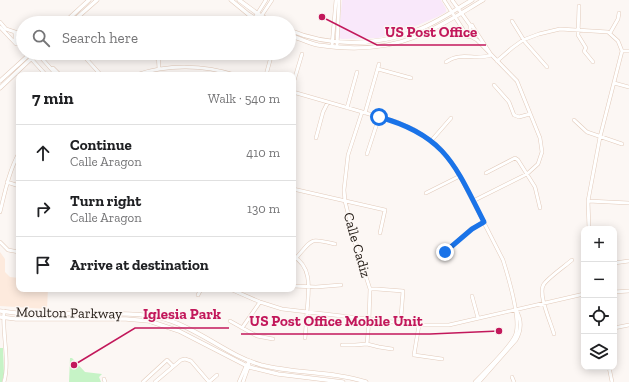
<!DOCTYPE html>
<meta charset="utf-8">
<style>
body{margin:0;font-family:"Zilla Slab",serif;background:#f6f6f6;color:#202124}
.controls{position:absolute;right:12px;bottom:12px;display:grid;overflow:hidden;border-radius:8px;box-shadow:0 2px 10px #0003}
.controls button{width:36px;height:36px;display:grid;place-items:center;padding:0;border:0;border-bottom:1px solid #e0e0e0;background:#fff;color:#202124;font:20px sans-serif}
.stop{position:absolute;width:12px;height:12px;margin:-9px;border:3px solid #1a73e8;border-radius:50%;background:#fff}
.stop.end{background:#1a73e8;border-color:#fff;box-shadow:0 1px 4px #0008}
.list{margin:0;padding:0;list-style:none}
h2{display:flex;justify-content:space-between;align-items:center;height:52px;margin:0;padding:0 16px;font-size:17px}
h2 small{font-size:13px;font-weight:400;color:#757577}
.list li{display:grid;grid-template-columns:26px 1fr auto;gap:12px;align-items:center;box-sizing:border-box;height:56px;padding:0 16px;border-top:1px solid #e0e0e0}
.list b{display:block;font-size:15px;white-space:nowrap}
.list p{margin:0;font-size:13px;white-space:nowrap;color:#757577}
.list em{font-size:13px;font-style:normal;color:#757577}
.icon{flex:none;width:22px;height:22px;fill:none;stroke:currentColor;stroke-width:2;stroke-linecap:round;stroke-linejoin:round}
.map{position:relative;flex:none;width:629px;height:382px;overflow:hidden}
.search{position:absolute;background:#fff;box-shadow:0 2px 10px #0003;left:16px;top:16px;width:280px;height:44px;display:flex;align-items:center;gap:10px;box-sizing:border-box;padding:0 14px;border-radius:22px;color:#757577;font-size:15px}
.panel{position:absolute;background:#fff;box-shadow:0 2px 10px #0003;left:16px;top:72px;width:280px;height:220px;border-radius:8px}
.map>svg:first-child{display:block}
.built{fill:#fdeadd}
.medical{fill:#f9e8fa}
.green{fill:#c6f3c6}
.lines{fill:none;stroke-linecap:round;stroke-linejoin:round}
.minor-casing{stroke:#e2caba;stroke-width:4}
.major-casing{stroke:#e2caba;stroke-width:4.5}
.minor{stroke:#fff;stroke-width:3}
.major{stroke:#fff;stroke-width:3.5}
.route{stroke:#1a73e8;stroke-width:5}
.labels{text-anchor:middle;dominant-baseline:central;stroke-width:3;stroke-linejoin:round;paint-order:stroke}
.street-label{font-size:14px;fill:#211913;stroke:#fcf7f4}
.leader{fill:none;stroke:#c2185b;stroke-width:1.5}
.callout-dot{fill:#c2185b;stroke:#fcf7f4;stroke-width:1.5}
.callout-label{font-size:15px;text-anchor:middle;font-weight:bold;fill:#c2185b;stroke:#fcf7f4;stroke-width:3;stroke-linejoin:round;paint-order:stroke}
</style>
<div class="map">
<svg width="629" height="382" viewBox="0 0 629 382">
<rect width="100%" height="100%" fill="#fcf7f4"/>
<!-- built -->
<path class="built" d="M0,252L5,259V272L10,277L19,278V289H48L47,309L0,306Z"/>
<!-- medical -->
<path class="medical" d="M342,0H441L446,9V12L437,17L404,31L378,38L342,39L339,38V36Z"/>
<!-- green -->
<path class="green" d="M0,348H3L4,374L2,382H0Z
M70,358H72L85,372L102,374L99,377L101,382H69Z"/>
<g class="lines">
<!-- minor casing -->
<g class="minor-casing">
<path id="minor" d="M444,0L466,34L477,40L517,81L540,138L542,152L538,164L527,174L473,201
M452,0L470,25H472L473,27L490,53
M579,6L578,35L586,48L584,51L593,62
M254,19L266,0
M258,21L272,0
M512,21L525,42L547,67
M0,22L6,29L18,33L23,38
M0,27L16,44H19
M15,33V40L23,49
M610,33L618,19L619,13
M468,37L470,31V25
M332,46L336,0
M337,46L339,0
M622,51H629
M26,53L46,75
M37,53L53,71V75
M81,53L101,75
M154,53L158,60
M158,53L159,69
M497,61L512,48L523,40L539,34L560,29L608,32L618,41L622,51L600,137L588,201L589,229
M446,62C461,51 475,61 491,55
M53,68L60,75
M378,69L411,78
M136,75C168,64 204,65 235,75
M266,75L272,53
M614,83L629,87
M293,84L302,54
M494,85L509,102L514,115L519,117L530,114
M293,92L397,122L413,129L431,141L440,148L454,166L460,176L503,260C508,276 522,321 515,336C510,347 485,372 475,382
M347,108L357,72
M362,112L348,155L344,190L345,201L356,246L370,289L369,320L367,344
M365,113L379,64
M574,120L587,132L622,144
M316,138L323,112L328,102
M431,141L451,118
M367,154L379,117
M293,156L294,153
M486,173L515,158L518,160L535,187L540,208
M7,182L19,186
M293,189L385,210L380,233
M426,193L460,176
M588,201L629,203
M0,212C5,192 9,171 19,153
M0,242L8,250L19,252
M445,252L471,229L484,222
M293,256C314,268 308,292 307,313C306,321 306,329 305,338
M296,258C314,238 309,238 335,244
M614,263L629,261
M293,286L316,287L341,285
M230,289L260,302L282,309L419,325H449L584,294
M370,289H377L403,291L401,317
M614,292L629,291
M198,295L201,289
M472,296L478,318
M4,311C2,334 10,361 4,382
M230,321L257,336L273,339
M419,325L414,355L442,359
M242,328L260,302
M614,328L629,325
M554,334C551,323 537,293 544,284C549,277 565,266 572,260
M342,345H355L367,344L379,347L392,349
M609,367L612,382
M512,377L514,382
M104,379L105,382
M143,382L167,360L173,366
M155,382L181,360L185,359L191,361L209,382
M209,382L217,375
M239,382L246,366L250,361
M243,382L249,365
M479,382L516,340C521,331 522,320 516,310"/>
</g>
<!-- major casing -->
<g class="major-casing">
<path id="major" d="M231,0L248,14L262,23
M239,0L258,14L274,23
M64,23L89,0
M71,23L97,0
M289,30C329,47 375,46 415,31C435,24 453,11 472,0
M289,35C299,38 308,43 318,45C350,50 385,49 415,37C439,28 461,13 483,0
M0,81L31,53
M0,88L37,53
M0,311L16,313C42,312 67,314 92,314C119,314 145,312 171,321C203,332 229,356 261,365C296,374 332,371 366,382
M0,317L16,319H126L149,321L179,331L249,367L278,374L343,382"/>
</g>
<!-- minor -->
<use href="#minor" class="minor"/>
<!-- major -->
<use href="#major" class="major"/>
</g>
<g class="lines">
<!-- route -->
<path class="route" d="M379,117C445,135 455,165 484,222L472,229L445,252"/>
</g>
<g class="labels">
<!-- street labels -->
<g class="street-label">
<text transform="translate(357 245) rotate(74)">Calle Cadiz</text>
<text transform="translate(69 313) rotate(1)">Moulton Parkway</text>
</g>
</g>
<!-- callouts -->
<path class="leader" d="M322 17L377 45H486M74 365L135 328H229M499 331L430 334H241"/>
<g class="callout-dot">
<circle cx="322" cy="17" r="4"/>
<circle cx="74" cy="365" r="4"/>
<circle cx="499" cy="331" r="4"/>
</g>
<g class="callout-label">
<text x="431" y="37">US Post Office</text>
<text x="182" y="319">Iglesia Park</text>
<text x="336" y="326">US Post Office Mobile Unit</text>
</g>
</svg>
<div class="controls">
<button>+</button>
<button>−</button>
<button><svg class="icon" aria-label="locate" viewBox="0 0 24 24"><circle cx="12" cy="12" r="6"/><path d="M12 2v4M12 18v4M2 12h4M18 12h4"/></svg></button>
<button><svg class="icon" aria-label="layers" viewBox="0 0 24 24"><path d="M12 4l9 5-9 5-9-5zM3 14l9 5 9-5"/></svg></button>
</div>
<div class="stop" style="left:379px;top:117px"></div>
<div class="stop end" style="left:445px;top:252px"></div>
<div class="search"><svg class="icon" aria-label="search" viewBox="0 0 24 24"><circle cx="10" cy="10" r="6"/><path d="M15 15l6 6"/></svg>Search here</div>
<section class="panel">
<h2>7 min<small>Walk · 540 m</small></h2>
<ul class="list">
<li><svg class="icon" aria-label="ahead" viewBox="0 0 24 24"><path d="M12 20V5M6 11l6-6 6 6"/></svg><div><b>Continue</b><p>Calle Aragon</p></div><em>410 m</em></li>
<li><svg class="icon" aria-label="right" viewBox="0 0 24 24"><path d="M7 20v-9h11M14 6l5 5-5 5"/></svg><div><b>Turn right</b><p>Calle Aragon</p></div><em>130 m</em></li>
<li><svg class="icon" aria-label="arrive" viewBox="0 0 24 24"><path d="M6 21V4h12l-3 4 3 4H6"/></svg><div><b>Arrive at destination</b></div></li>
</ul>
</section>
</div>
